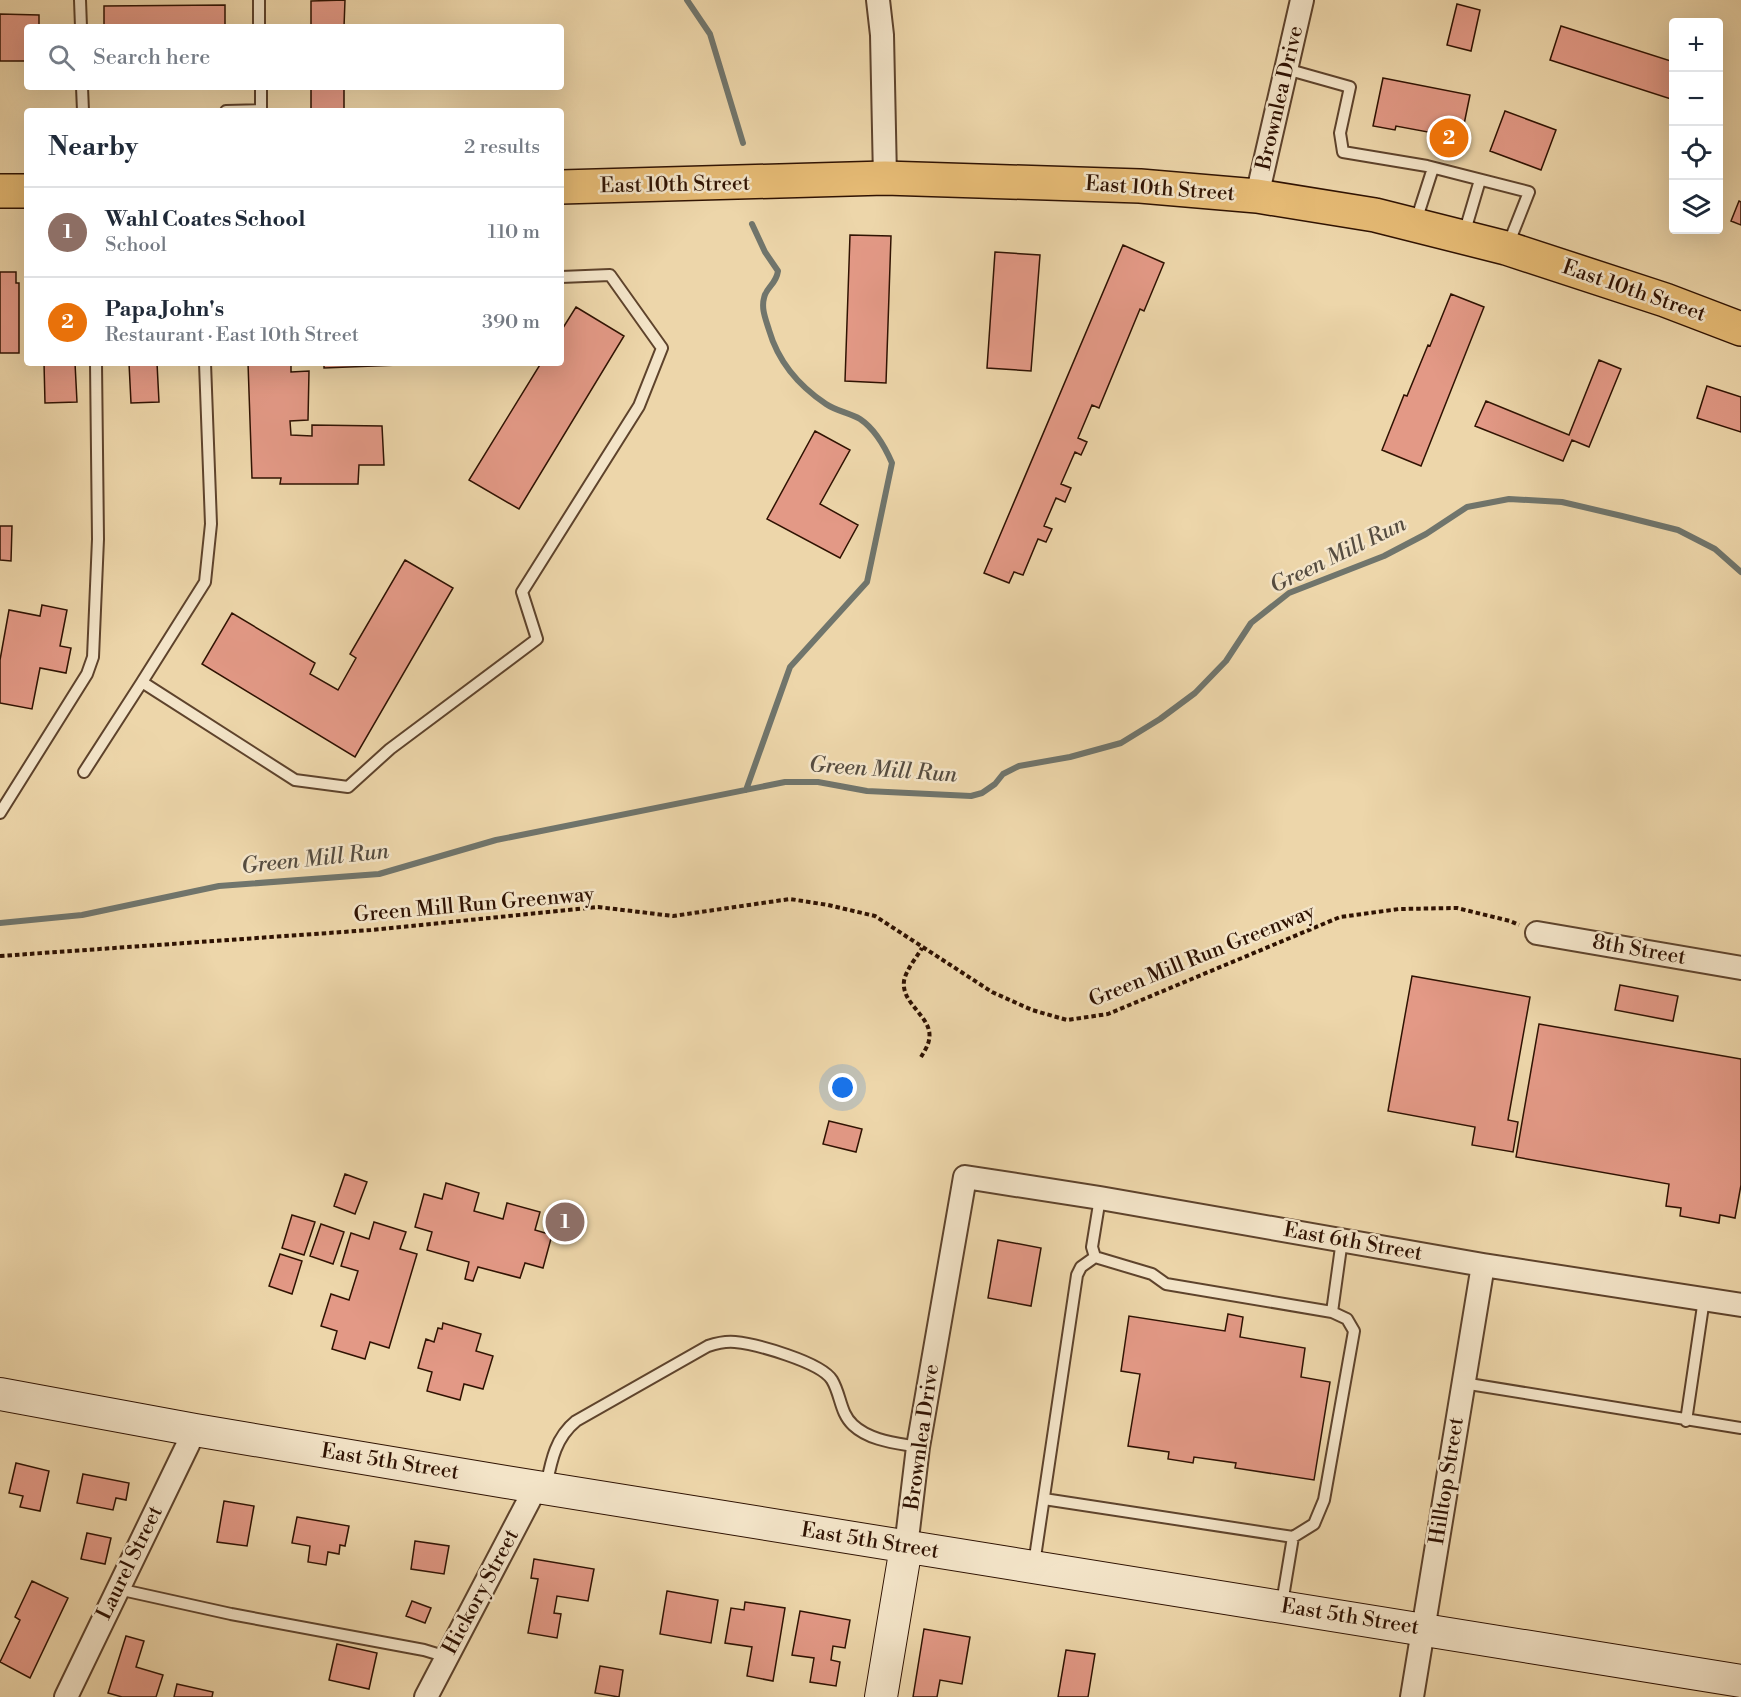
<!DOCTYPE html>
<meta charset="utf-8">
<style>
body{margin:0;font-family:"Libre Bodoni",serif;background:#f6f6f7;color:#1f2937}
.controls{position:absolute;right:18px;top:18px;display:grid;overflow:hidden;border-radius:6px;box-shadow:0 6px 24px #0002}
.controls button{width:54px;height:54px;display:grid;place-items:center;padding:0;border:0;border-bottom:2px solid #e0e1e3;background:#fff;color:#1f2937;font:30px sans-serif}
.you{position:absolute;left:843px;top:1088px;width:21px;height:21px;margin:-15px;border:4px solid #fff;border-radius:50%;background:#1a73e8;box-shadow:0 0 0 9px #1a73e833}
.badge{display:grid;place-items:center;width:39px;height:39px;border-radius:50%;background:#b45309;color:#fff;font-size:20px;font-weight:700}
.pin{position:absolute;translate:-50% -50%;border:3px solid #fff;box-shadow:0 2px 6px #0006}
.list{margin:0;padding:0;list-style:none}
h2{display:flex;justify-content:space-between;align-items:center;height:78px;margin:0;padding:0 24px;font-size:26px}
h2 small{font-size:20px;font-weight:400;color:#747a83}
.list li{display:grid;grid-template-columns:39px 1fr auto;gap:18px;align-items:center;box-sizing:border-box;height:90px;padding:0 24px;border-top:2px solid #e0e1e3}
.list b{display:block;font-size:22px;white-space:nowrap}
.list p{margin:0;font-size:20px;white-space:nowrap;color:#747a83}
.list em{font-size:20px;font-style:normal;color:#747a83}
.icon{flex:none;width:33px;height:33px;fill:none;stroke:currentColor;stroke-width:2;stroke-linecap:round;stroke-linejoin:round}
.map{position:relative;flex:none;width:1741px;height:1697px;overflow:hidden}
.search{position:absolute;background:#fff;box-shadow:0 6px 24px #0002;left:24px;top:24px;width:540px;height:66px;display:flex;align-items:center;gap:15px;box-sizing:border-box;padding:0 21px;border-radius:6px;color:#747a83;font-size:22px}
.panel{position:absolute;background:#fff;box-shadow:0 6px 24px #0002;left:24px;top:108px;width:540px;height:258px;border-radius:6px}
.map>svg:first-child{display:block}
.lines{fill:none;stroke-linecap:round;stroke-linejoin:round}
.stream{stroke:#70756c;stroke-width:6}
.building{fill:#e39986;stroke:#2f1202;stroke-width:1.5}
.lane-casing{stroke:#5e432c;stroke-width:14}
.street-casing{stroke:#5e432c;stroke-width:26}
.secondary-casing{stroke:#2f1202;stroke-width:34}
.primary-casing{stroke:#2f1202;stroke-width:36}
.path{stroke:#2f1202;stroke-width:4;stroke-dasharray:4.5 3;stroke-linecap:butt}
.lane{stroke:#f3e4c8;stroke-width:10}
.street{stroke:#f3e4c8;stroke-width:22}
.secondary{stroke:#f3e4c8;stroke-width:32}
.primary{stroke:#e6bb75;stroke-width:33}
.labels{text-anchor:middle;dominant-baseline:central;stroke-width:5;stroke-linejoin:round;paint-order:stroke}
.street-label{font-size:21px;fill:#2f1202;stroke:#f3e4c8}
.water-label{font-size:22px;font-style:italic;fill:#554c40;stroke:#f3e4c8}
</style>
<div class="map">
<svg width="1741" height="1697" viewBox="0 0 1741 1697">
<rect width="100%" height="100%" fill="#edd6aa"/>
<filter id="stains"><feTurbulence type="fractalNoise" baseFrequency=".00333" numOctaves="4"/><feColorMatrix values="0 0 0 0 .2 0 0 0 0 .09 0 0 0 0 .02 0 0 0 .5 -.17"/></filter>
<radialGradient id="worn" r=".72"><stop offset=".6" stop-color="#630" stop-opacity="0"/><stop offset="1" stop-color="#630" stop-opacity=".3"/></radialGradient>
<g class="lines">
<!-- stream -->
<path class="stream" d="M687,0L710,34L743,143
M746,790L790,667L867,582L892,463C885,447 875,429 860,419C850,413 836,411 826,404C799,386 778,361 769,330C766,320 761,309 764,298C766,287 776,285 778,271L765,252L752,224
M0,923L82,915L219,886L379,874L496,840L785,782H818L867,791L971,796L982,793L995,784L1003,774L1019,766L1070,757L1121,743L1160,719L1195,693L1226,661L1251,623L1289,593L1384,556L1426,534L1467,507L1509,499L1562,502L1622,516L1678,530L1715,549L1741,572"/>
</g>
<!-- building -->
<path class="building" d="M345,0L344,27H311V1Z
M1457,4L1480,10L1471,51L1447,45Z
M225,5V27H104V6Z
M0,14L39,15V27H27V61H0Z
M1561,26L1674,62V100L1550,60Z
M1383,78L1470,95L1460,144L1438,139L1439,134L1396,126L1395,130L1373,126Z
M311,87H344V111H311Z
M1505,111L1556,130L1541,170L1490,151Z
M1739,201L1741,202V225L1731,221Z
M850,235L891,236L886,383L845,381Z
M1123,245L1164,263L1144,311L1140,309L1099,408L1092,405L1078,438L1087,442L1081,455L1075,452L1061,484L1071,488L1065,502L1056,498L1044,526L1052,529L1046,542L1038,539L1023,575L1014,572L1009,583L984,573Z
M995,252L1040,255L1031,371L987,368Z
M0,272H16V283H19V353H0Z
M1451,294L1484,307L1421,466L1382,450L1404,395L1407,396L1428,345L1430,346Z
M576,307L624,336L519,509L469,480L541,363H561V331Z
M1599,360L1621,369L1589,447L1572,440L1563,461L1475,426L1486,401L1569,435Z
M44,363H75L77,402L45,403Z
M129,363H157L159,402L131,403Z
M248,363H291V372L309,371L308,420L290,421L291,435L312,436V425L382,426L384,465H359L358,484H280L281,478H252Z
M324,363H450L324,368Z
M1707,386L1741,397V432L1697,418Z
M815,431L850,450L820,504L858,525L840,558L767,519Z
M0,526H12L11,561L0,560Z
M405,560L453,588L355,757L202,664L232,613L315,663L310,674L338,690L356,658L350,654Z
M42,605L67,610L60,646L71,648L66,673L40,668L32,709L0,703V660L9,610L40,616Z
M1412,976L1530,997L1508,1120L1518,1122L1513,1152L1472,1145L1475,1127L1388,1111Z
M1620,985L1678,996L1673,1021L1615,1010Z
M1539,1024L1741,1059V1185L1735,1218L1720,1215L1719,1223L1680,1216L1681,1208L1666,1206L1669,1184L1516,1157Z
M829,1121L862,1129L856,1152L823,1144Z
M345,1174L367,1182L355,1214L334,1206Z
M446,1183L479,1193L474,1211L503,1219L507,1203L540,1212L535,1230L552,1235L543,1268L525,1263L520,1278L478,1267L473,1281L465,1279L469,1262L427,1250L432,1232L415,1227L424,1194L442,1199Z
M292,1215L315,1222L304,1255L282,1248Z
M374,1222L406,1232L400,1249L417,1254L389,1348L370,1342L365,1359L332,1349L337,1331L321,1326L331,1294L349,1300L358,1271L341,1266L351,1233L369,1239Z
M321,1224L344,1232L333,1264L310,1256Z
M998,1240L1041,1248L1031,1306L988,1298Z
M280,1254L302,1261L292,1294L269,1286Z
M1228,1314L1243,1317L1240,1337L1305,1348L1301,1377L1330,1382L1314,1480L1235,1468L1236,1463L1194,1457L1193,1463L1168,1459L1169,1452L1128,1446L1140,1374L1121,1371L1129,1316L1225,1331Z
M443,1323L481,1334L476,1351L493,1356L483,1389L464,1384L460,1400L427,1391L432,1372L418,1368L426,1339L434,1342L438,1328L442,1329Z
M16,1463L49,1471L40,1511L20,1507L23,1496L9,1493Z
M83,1474L129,1483L126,1500L116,1498L113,1510L77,1503Z
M224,1501L254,1506L247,1546L217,1542Z
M297,1517L349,1526L345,1546L340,1545L339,1554L328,1552L326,1565L308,1562L310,1546L292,1543Z
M87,1533L111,1538L105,1564L81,1559Z
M415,1541L449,1546L444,1574L411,1569Z
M534,1559L594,1569L588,1601L557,1596L554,1613L561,1614L557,1638L528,1633L538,1579L531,1578Z
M32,1581L68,1598L30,1678L0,1662L20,1620L15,1617Z
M667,1591L718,1600L711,1643L660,1634Z
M412,1601L431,1608L425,1623L406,1616Z
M745,1602L785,1608L773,1681L747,1676L752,1647L725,1643L731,1608L744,1610Z
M800,1611L850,1620L845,1648L833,1646L831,1660L840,1662L836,1686L810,1682L814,1658L792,1655Z
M924,1629L970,1637L962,1684L940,1680L937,1697H913Z
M126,1636L144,1641L136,1667L163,1675L156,1697H122L108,1693Z
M337,1644L377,1653L369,1689L329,1680Z
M1066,1650L1095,1654L1088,1697H1058Z
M600,1666L623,1670L619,1697L595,1693Z
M177,1684L213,1692L212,1697H174Z"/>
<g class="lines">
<!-- lane casing -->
<g class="lane-casing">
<path id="lane" d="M80,0L81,27
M259,0V27
M1286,69L1350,87L1340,133L1343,152L1427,166L1529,192L1508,245
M82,87L83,111
M261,87V111
M226,111L261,110
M1416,221L1433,168
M1464,234L1480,180
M142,682L205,582L211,524L205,363
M84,772L142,682L295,780L348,787L390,749L537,639L522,592L639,406L662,348L610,275L561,277
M0,813L87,674L93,657L98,539L96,363
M1100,1198L1092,1247L1095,1257L1152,1274L1166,1284L1332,1312
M1463,1383L1741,1428
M1686,1421L1704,1299
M546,1487C551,1462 555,1438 576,1421L708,1346C717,1343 725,1341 735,1342C756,1344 821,1362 832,1380C841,1395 840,1413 853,1425C870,1441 897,1443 918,1447
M1044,1499L1293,1537
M1034,1564L1077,1275L1081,1267L1095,1257
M118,1589L231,1614L424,1650L447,1657
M1282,1603L1293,1537L1314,1524L1324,1500L1354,1331L1347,1319L1332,1312L1342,1240"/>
</g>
<!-- street casing -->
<g class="street-casing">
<path id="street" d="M878,0L882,35L885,178
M1257,196L1302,0
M1537,933L1741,968
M906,1547L918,1447L965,1177L1100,1198L1483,1265L1741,1305
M66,1697L195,1430
M426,1697L536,1487
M1412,1697L1483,1265"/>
</g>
<!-- secondary casing -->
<g class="secondary-casing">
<path id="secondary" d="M0,1394L195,1430L506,1482L1741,1681
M881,1697L906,1547"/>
</g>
<!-- primary casing -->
<g class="primary-casing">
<path id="primary" d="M561,187L885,178L1140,186L1257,196L1375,215L1506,248L1665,300L1741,329
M0,191H27"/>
</g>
<!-- path -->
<path class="path" d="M0,956L371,930L598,907L673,916L790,899L828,905L875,916L992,992L1032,1010L1067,1020L1108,1014L1340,917L1399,909L1457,908L1510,921L1519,925
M921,1057C924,1052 928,1046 929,1040C934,1017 901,1005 904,981C906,970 916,958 922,948"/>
<!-- lane -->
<use href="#lane" class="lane"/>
<!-- street -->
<use href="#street" class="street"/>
<!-- secondary -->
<use href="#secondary" class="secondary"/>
<!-- primary -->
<use href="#primary" class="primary"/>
</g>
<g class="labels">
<!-- street labels -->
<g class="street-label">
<text transform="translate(1280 98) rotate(-77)">Brownlea Drive</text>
<text transform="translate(675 185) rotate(-1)">East 10th Street</text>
<text transform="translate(1160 189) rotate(4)">East 10th Street</text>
<text transform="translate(1634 291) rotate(19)">East 10th Street</text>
<text transform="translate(474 905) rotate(-5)">Green Mill Run Greenway</text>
<text transform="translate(1639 950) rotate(10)">8th Street</text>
<text transform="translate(1202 956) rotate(-22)">Green Mill Run Greenway</text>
<text transform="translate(1353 1242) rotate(10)">East 6th Street</text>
<text transform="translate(922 1437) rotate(-82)">Brownlea Drive</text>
<text transform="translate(390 1462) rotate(9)">East 5th Street</text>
<text transform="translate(1447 1481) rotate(-81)">Hilltop Street</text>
<text transform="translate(870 1541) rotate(9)">East 5th Street</text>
<text transform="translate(130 1563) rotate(-64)">Laurel Street</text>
<text transform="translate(481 1592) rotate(-62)">Hickory Street</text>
<text transform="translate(1350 1617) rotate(9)">East 5th Street</text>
</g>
<!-- water labels -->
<g class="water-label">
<text transform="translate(1338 555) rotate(-26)">Green Mill Run</text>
<text transform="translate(883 770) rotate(4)">Green Mill Run</text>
<text transform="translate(315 859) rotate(-6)">Green Mill Run</text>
</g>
</g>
<rect width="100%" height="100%" filter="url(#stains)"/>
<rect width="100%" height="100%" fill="url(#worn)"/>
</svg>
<div class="controls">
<button>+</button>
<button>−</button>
<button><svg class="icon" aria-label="locate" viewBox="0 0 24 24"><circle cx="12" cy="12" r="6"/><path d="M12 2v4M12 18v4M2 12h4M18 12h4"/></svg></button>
<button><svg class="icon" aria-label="layers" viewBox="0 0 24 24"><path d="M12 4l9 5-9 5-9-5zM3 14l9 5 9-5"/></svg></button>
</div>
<div class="you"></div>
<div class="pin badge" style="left:565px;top:1222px;background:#8d6e63">1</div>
<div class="pin badge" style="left:1449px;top:138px;background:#e8710a">2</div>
<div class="search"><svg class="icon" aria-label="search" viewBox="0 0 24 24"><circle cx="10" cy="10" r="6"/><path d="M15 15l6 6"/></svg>Search here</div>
<section class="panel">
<h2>Nearby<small>2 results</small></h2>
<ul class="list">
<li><span class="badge" style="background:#8d6e63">1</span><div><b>Wahl Coates School</b><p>School</p></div><em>110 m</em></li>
<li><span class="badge" style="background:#e8710a">2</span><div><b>Papa John's</b><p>Restaurant · East 10th Street</p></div><em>390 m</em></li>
</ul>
</section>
</div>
